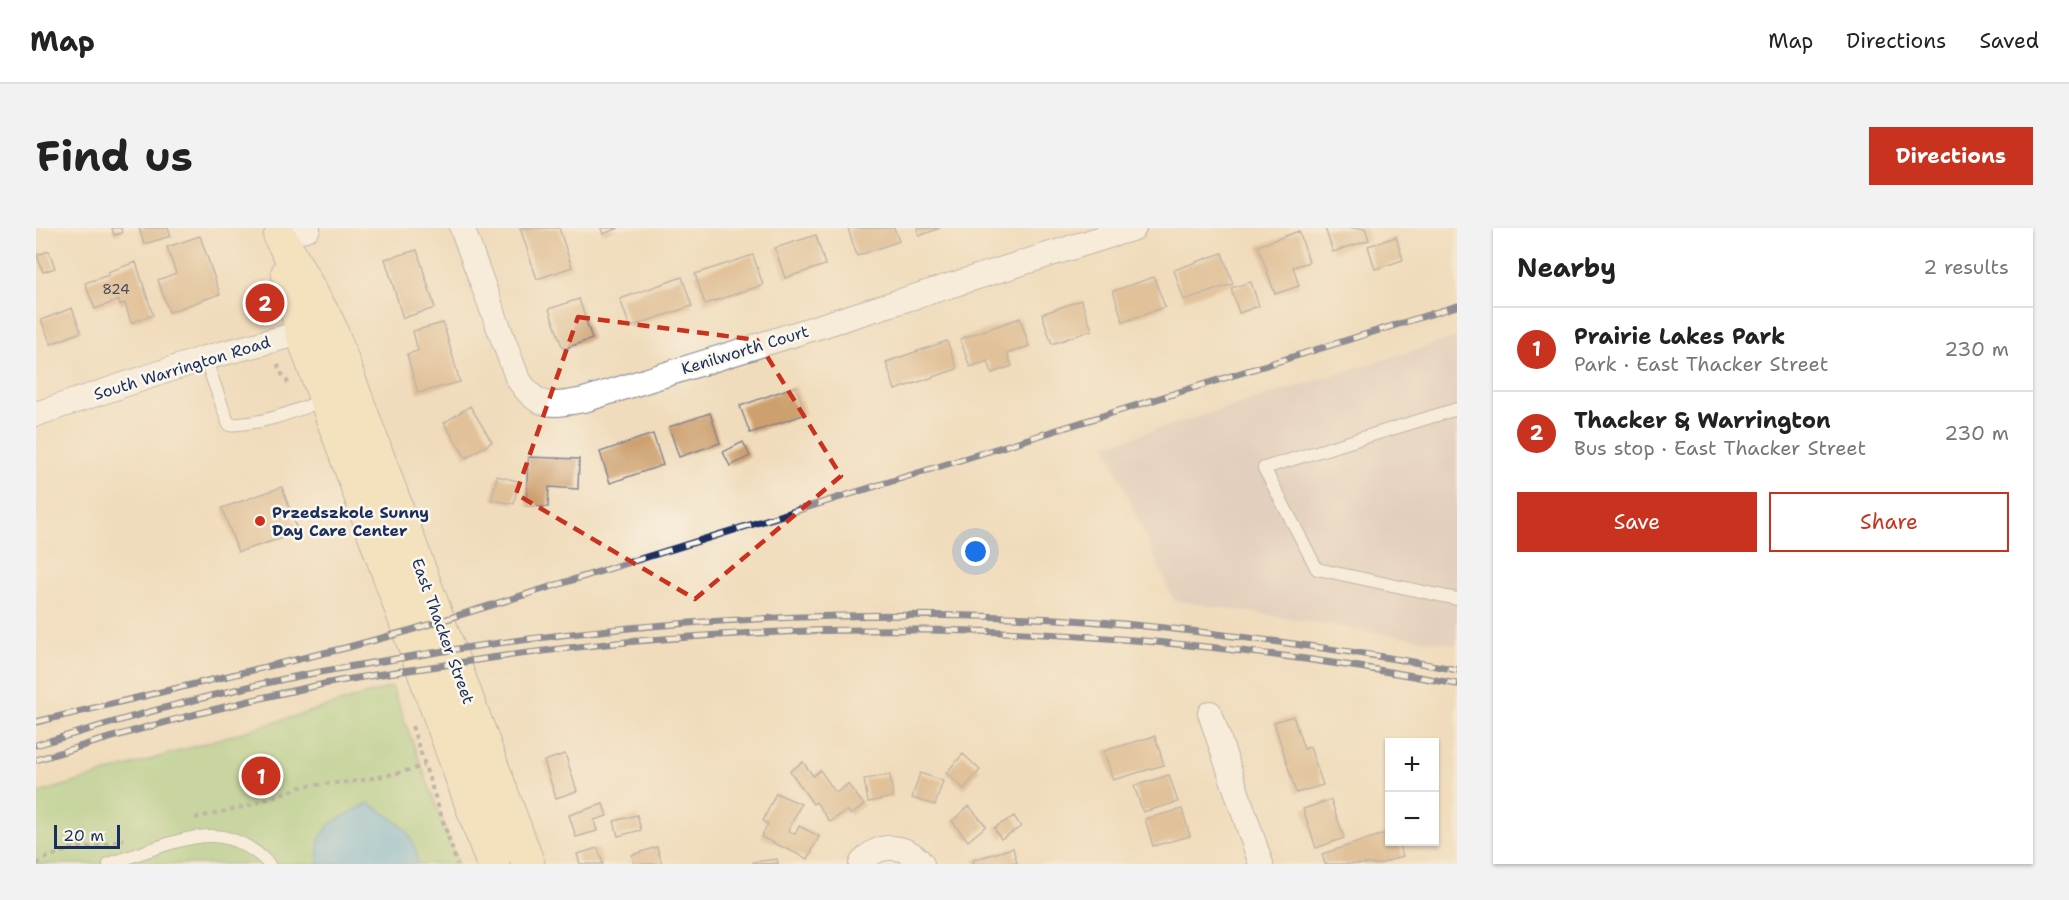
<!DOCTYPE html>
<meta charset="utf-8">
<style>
body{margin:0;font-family:"Shantell Sans",sans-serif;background:#f2f2f2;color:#222}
.controls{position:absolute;right:18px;bottom:18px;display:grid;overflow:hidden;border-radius:0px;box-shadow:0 2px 4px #0004}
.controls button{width:54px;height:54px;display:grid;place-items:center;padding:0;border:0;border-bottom:2px solid #e0e0e0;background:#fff;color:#222;font:30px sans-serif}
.scale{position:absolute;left:18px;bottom:15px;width:66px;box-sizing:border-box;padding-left:6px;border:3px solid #1b2f5e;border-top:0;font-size:16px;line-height:21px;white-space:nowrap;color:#1b2f5e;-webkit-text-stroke:4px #fbf7ec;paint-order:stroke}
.you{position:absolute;left:940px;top:324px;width:21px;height:21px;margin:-15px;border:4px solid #fff;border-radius:50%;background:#1a73e8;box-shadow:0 0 0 9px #1a73e833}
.badge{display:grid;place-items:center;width:39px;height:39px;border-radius:50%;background:#c8321e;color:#fff;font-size:20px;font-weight:700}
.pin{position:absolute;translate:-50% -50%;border:3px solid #fff;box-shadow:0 2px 6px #0006}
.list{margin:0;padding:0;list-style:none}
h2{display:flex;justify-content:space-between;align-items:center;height:78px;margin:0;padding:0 24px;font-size:26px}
h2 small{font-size:20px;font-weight:400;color:#767676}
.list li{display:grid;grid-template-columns:39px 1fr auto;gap:18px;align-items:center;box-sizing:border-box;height:84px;padding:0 24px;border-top:2px solid #e0e0e0}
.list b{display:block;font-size:22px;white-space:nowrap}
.list p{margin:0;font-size:20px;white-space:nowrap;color:#767676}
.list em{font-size:20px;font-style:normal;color:#767676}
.actions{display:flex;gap:12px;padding:18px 24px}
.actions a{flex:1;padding:14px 0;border:2px solid #c8321e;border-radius:0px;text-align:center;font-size:21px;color:#c8321e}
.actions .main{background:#c8321e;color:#fff}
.map{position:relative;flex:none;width:1421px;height:636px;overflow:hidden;border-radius:0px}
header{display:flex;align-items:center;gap:36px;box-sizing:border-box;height:84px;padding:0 30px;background:#fff;border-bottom:2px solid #e0e0e0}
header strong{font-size:28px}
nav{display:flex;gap:33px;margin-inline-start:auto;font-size:21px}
.intro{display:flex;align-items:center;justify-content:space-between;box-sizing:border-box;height:144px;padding:0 36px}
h1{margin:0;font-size:42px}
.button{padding:15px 27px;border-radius:0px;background:#c8321e;color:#fff;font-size:21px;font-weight:700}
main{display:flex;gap:36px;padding:0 36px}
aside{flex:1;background:#fff;border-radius:0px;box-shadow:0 2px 4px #0004}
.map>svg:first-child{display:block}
.industrial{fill:#d1bfbe}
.green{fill:#97cd7e;stroke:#597e6e;stroke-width:1.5}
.water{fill:#69b9e4;stroke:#4274a1;stroke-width:1.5}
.building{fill:#cea070}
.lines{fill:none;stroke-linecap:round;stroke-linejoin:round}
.lane-casing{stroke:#86868d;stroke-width:14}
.street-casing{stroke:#86868d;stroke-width:26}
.secondary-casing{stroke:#86868d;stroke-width:35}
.path{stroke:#86868d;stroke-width:4;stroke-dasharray:4.5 4.5;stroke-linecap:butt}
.lane{stroke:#fff;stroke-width:12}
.street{stroke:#fff;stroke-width:24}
.secondary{stroke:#f8e8c3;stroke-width:33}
.rail-casing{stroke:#1b2f5e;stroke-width:7}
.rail{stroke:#fbf7ec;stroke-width:4.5;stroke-dasharray:14;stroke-linecap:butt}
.marked{fill:none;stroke:#c8321e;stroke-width:4.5;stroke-dasharray:12 8;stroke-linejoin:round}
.poi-dot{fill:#c8321e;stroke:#fbf7ec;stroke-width:2}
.labels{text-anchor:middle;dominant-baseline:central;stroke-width:5;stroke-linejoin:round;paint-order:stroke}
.number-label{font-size:14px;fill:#484b62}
.street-label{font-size:16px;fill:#1b2f5e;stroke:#fbf7ec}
.poi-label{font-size:16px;font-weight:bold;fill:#1b2f5e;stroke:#fbf7ec;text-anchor:start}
</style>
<header>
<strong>Map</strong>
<nav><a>Map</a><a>Directions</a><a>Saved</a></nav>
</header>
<div class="intro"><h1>Find us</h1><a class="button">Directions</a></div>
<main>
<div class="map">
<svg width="1421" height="636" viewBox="0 0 1421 636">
<rect width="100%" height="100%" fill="#fbf7ec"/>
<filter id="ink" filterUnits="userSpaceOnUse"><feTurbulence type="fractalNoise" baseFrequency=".0167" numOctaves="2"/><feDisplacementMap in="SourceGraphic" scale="12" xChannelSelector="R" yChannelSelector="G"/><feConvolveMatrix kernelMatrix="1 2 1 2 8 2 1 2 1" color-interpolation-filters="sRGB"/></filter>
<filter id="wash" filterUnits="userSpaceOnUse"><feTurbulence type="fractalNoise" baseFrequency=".008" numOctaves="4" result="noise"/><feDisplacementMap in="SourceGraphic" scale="24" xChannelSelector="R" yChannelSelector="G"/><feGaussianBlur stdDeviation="1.35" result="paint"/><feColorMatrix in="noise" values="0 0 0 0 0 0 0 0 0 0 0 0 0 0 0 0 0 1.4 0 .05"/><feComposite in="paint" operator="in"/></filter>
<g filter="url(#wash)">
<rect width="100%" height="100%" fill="#f0dcbc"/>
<!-- industrial -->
<path class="industrial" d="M1421,109V417L1137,372L1070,217Z"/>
<!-- green -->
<path class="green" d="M356,459L422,636H0V566Z"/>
<!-- water -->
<path class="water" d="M333,575C361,594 378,600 382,636H282L283,612L295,595Z"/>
<g id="blocks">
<!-- building -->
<path class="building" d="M76,0H85L86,5L78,7Z
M103,0H132L135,8L108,16Z
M484,0H523L536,39L501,51Z
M565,0H583L567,6Z
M812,0H858L863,13L821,28Z
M881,0H904L883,8Z
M1289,0H1329L1333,12L1297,24Z
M1263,3L1273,34L1257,39L1263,58L1239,66L1222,18Z
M780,7L789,37L749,50L739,20Z
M164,8L184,66L133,84L122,52L140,45L131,19Z
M1360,9L1367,32L1339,41L1332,18Z
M381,22L399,80L367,90L349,31Z
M13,23L19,40L7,44L1,27Z
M1186,25L1197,56L1148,72L1138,42Z
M717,27L727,57L669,76L659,46Z
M100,34L117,87L95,95L89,75L84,77L83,72L59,81L49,55L73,47L72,44Z
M646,49L656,78L594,99L584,71Z
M1118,49L1129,79L1087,94L1077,63Z
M1215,54L1223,78L1203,85L1195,60Z
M543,71L556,111L527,121L513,81Z
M1045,72L1056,102L1016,116L1006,86Z
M36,80L45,104L15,116L5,92Z
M984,90L993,118L971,126L976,138L956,145L952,133L934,139L924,111Z
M407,95L424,154L382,165L371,126L382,123L377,103Z
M911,113L921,141L859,162L850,134Z
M760,158L770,186L714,205L704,178Z
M434,178L456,214L430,230L408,195Z
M674,185L684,215L643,229L633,199Z
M617,206L627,237L574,255L564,224Z
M707,214L714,228L694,238L687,224Z
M492,229L543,231L542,261L513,259L512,279L490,278Z
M461,248L482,253L478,276L456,272Z
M246,259L262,305L202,324L186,280Z
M1257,488L1268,521L1274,519L1287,557L1260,565L1238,494Z
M1119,508L1128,537L1077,552L1068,523Z
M529,526L541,563L520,570L508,533Z
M927,526L944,542L928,561L910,545Z
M767,534L777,548L784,542L800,565L812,556L828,577L815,587L811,582L794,594L780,574L777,576L754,543Z
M884,545L907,553L899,577L876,570Z
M854,547L857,569L832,574L828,551Z
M1133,547L1142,574L1107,584L1098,558Z
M740,565L765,576L752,603L759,606L763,598L783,608L772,631L725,609L732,596L727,593Z
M1295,572L1308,610L1280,620L1267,581Z
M567,576L571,588L558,592L561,603L540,609L533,587Z
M933,578L950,598L932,613L916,593Z
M1146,581L1154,608L1117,618L1109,591Z
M601,587L605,602L582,608L578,593Z
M978,588L985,599L965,611L958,600Z
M1354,604V614H1362L1367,628L1343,636H1289L1286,626Z
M621,619L626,636H598L596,627Z
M562,620L567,636H544L541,626Z
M977,620L981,635L938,636L937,632Z
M741,631L742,636H717V634Z"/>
</g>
</g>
<g filter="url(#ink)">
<use href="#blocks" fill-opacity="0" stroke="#86868d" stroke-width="1.5"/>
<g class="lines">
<!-- lane casing -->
<g class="lane-casing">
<path id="lane" d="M169,130L193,197C230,195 254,185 288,172
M1421,181L1228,240L1281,341L1421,371
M73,636C102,627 147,607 176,608C197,608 219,621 233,636"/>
</g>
<!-- street casing -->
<g class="street-casing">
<path id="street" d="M426,0L481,149C501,182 514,178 548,172L1098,0
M244,9L272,0
M0,186L169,130L280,101
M1174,485L1225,636
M825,636C840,614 871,615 886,636"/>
</g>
<!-- secondary casing -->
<g class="secondary-casing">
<path id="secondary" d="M244,9L293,97L492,636
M252,45L266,105L457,636"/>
</g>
<!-- path -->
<path class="path" d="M242,136L243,142L253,156
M376,498L421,636
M159,590L215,577L268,558L322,553L362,545L388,538
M1,636L12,629L41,619L56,620L88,611"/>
<!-- lane -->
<use href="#lane" class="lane"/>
<!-- street -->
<use href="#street" class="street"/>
<!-- secondary -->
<use href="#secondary" class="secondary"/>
<!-- rail casing -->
<g class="rail-casing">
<path id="rail" d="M0,494L309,420L372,403L1421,78
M0,517C80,493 162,469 244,452C284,443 325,437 365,430C581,393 801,380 1020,391C1094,395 1169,404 1243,414C1302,422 1362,430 1421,442
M0,532C92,503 185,478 279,458C324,448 370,443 415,436C749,383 1089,393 1421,456"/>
</g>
<!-- rail -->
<use href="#rail" class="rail"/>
</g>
</g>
<!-- marked area -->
<path d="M0 0H1421V636H0ZM542,89L721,112L805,248L659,371L480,266Z" fill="#f0dcbc" fill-opacity=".55" fill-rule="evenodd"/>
<path class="marked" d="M542,89L721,112L805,248L659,371L480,266Z"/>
<!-- markers -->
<circle class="poi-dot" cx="224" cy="293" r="6"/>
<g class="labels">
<!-- number labels -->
<g class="number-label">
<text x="80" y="61">824</text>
</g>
<!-- street labels -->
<g class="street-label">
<text transform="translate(709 122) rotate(-17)">Kenilworth Court</text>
<text transform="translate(146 140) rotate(-17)">South Warrington Road</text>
<text transform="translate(407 403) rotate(70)">East Thacker Street</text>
</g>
<!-- poi labels -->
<g class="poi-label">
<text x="236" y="284">Przedszkole Sunny<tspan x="236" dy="18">Day Care Center</tspan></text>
</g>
</g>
</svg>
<div class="controls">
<button>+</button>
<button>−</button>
</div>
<div class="scale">20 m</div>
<div class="you"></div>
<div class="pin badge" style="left:225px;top:548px">1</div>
<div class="pin badge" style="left:229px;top:75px">2</div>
</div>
<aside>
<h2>Nearby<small>2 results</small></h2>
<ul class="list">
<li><span class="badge">1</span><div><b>Prairie Lakes Park</b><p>Park · East Thacker Street</p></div><em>230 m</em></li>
<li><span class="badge">2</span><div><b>Thacker &amp; Warrington</b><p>Bus stop · East Thacker Street</p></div><em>230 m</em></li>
</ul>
<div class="actions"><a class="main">Save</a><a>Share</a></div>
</aside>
</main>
